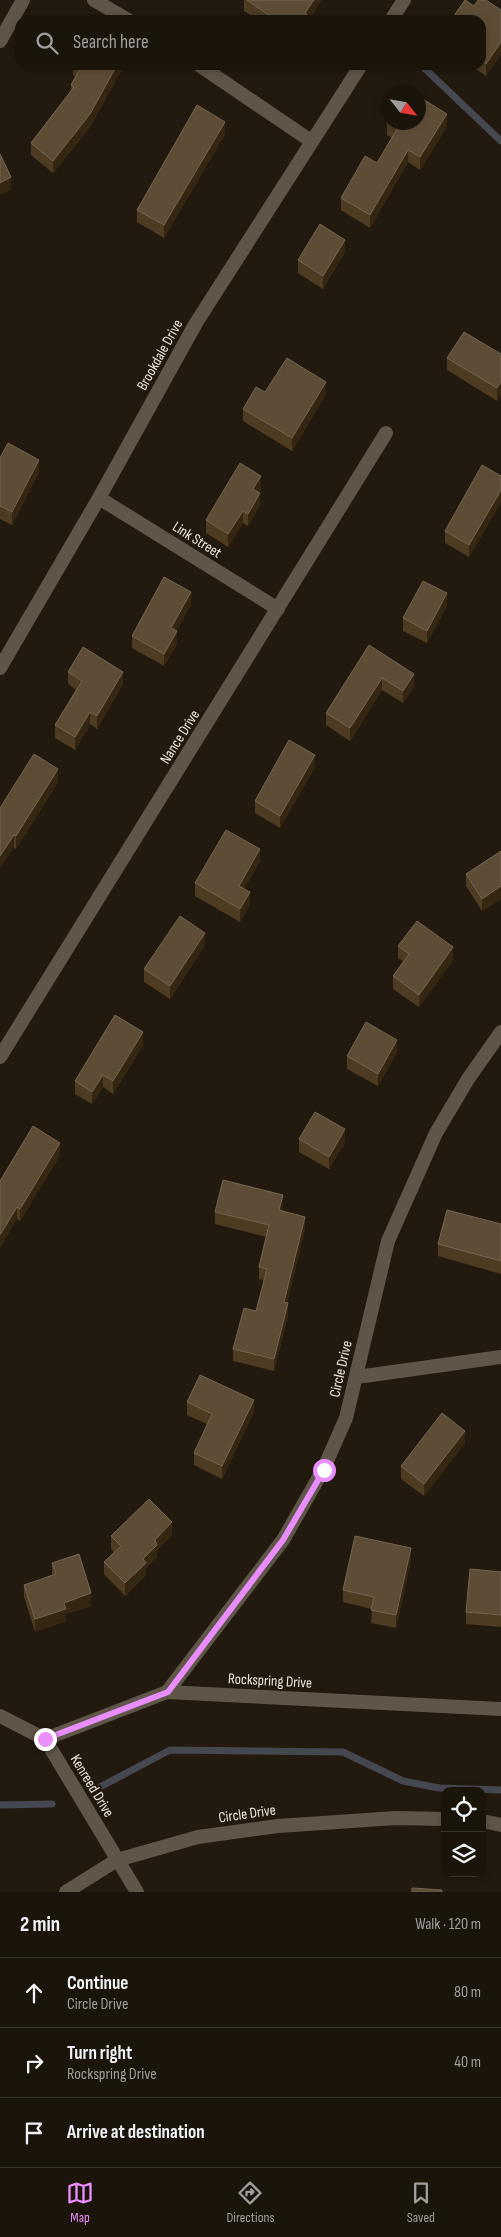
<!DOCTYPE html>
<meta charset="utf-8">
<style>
body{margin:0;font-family:"Sofia Sans Condensed",sans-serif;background:#272119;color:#f1f3f6}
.controls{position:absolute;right:15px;bottom:15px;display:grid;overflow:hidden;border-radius:10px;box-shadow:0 2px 8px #0003}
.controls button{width:45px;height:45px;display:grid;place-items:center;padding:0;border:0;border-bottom:1px solid #38332c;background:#1a140b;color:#f1f3f6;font:25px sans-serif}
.compass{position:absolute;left:381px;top:85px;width:45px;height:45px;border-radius:50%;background:#1a140b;box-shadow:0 2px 8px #0003;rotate:121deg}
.stop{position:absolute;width:15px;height:15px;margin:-11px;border:4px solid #ea8dfd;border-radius:50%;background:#fff}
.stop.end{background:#ea8dfd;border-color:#fff;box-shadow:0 1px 5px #0008}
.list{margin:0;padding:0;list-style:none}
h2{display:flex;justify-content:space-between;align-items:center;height:65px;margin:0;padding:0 20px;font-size:21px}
h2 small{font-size:16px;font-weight:400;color:#9f9e9d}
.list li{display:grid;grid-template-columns:32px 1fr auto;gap:15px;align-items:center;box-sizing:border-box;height:70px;padding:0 20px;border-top:1px solid #38332c}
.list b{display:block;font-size:19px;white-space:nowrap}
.list p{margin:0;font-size:16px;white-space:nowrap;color:#9f9e9d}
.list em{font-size:16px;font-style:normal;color:#9f9e9d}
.icon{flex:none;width:28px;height:28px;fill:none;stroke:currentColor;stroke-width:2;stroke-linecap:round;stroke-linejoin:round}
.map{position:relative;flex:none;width:501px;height:1892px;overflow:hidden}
.search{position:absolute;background:#1a140b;box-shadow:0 2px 8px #0003;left:15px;right:15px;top:15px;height:55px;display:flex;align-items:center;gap:12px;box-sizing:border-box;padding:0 18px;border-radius:15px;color:#9f9e9d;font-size:19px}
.sheet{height:275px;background:#1a140b}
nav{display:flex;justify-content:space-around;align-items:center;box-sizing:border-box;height:70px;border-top:1px solid #38332c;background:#1a140b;font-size:14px;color:#9f9e9d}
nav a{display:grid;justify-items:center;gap:2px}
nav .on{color:#ea8dfd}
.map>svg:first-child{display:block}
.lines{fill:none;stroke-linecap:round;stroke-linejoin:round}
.stream{stroke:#464851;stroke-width:7}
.minor{stroke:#5f5548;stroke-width:14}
.wall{fill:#4d3b22}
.shaded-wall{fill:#352612}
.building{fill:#5e4d36;stroke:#746550}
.route{stroke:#ea8dfd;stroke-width:6}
.labels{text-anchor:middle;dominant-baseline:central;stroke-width:4.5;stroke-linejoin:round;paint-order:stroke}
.street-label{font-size:15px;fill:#ebe5dd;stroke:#231a0f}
</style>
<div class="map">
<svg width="501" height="1892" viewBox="0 0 501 1892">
<rect width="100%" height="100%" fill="#231a0f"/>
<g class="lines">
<!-- stream -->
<path class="stream" d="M421,65L501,141
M100,1787L170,1750L343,1752L403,1781L439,1788L501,1790
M0,1805L52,1804"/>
<!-- minor -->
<path class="minor" d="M94,0L128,20
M391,20L404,0
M0,41L23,0
M199,65L311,141
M99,498L278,609
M0,668L99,498L196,323L361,65
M0,1057L386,433
M357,1377L501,1357
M167,1692L283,1540L323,1470L346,1418L388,1241L436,1133L468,1079L501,1032
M0,1716L45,1739L137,1892
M45,1739L167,1692L501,1709
M482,1821L501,1825
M66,1892L117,1860L198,1837L278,1826L396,1818L445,1819"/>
</g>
<!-- wall -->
<path class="wall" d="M244,0H321L309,20H258L244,11Z
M474,6L501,10V54L486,76L470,65H481V20Z
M73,65H124L90,127L53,173L31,155V143L71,91V85L75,76L73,75Z
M277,65H284L282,68Z
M387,123L447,126L420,170L408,162L370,228L341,210V198L377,163L392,138L387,135Z
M225,134L164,238L137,222V210Z
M345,252L323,289L298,273V260Z
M501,354L497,401L447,370V358Z
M265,392L326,394L292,451L243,421V409Z
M0,458L39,472L12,525L0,519Z
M501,476V502L469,557L445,543V531Z
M261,488L259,492L260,505L248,526L243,523L228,547L206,533V520Z
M191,605L176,631L177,644L164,666L132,648V636Z
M447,605L427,643L403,631V618Z
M369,645L414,687L403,703L382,690L350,741L326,725V713Z
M68,672L123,684L97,729L90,724L75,750L55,738V725L76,690L68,684Z
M315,767L280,828L255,813V801Z
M58,782L16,849L14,848L0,808Z
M501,851V899L482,911L466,886V874Z
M260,861L244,889L250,904L240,922L195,896V883Z
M205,945L170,999L144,982V969Z
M398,946L453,960L419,1007L393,989V976L404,962L398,958Z
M143,1045L113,1094L103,1087L92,1104L75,1094V1081Z
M397,1052L378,1086L347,1069V1056Z
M299,1139L345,1142L329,1169L299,1152Z
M60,1155L20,1221L17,1219L0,1181Z
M283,1207L282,1211L305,1229L287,1303L288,1315L274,1371L233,1361V1349L256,1311L264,1280L259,1279V1267L267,1237L215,1224V1212Z
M501,1224V1274L438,1256V1244Z
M187,1402L254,1412L222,1479L194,1465V1453L207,1424L187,1415Z
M465,1443L424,1496L401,1479V1466Z
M172,1535L157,1550V1557L146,1568V1575L125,1596L104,1574V1562L114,1552L111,1549V1536Z
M411,1560L396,1628L371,1623L372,1609L343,1602V1590Z
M52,1563L91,1606L66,1614V1621L35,1632L24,1597V1585L52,1576Z
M501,1572V1627L466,1624V1612Z"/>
<!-- shaded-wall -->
<path class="shaded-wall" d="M314,0H321L309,20H305V13Z
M501,42V54L486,76V64Z
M117,65H124L90,127L53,173V161Z
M447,114V126L420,170V157Z
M225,122V134L164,238V225Z
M408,150V162L370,228V215Z
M11,177V190L0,195V183Z
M345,240V252L323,289V276Z
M326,382V394L292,451V438Z
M501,382V395L497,401V388Z
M39,460V472L12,525V512Z
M261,476V488L253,501V489Z
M501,490V502L469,557V545Z
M260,493V505L248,526V514Z
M243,511V523L228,547V534Z
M191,592V605L171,640V628Z
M447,593V605L427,643V631Z
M177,631V644L164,666V654Z
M123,672V684L97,729V716Z
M414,674V687L403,703V691Z
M382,678V690L350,741V728Z
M90,712V724L75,750V737Z
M315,755V767L280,828V816Z
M58,769V782L16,849V836Z
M14,835V848L0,868V856Z
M260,849V861L239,898V886Z
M501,886V899L482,911V899Z
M250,892V904L240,922V909Z
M205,933V945L170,999V986Z
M453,947V960L419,1007V995Z
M143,1032V1045L113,1094V1081Z
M397,1040V1052L378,1086V1074Z
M103,1075V1087L92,1104V1092Z
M345,1129V1142L329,1169V1157Z
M60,1143V1155L20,1221V1209Z
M283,1195V1207L279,1222V1210Z
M17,1207V1219L0,1248V1235Z
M305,1217V1229L284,1314V1302Z
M288,1303V1315L274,1371V1359Z
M254,1400V1412L222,1479V1466Z
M465,1431V1443L424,1496V1484Z
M172,1522V1535L157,1550V1557L146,1568V1575L125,1596V1583L143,1559L155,1540Z
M411,1548V1560L396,1628V1615Z
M91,1593V1606L66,1614V1621L35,1632V1619L64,1603Z"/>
<!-- building -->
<path class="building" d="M247,0H314L305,13L309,16L307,20H267L270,16Z
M465,0L474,6L478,0H486L501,10V42L486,64L481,60V20H451Z
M77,65H117L90,114L53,161L31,143L74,87L71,85L81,67Z
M418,96L447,114L420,157L408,150L370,215L341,198L365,156L377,163L397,129L387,123L388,120V122H418Z
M197,105L225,122L164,225L137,210Z
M0,154L11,177L0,183Z
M320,224L345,240L323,276L298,260Z
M464,332L501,354V382L497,388L447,358Z
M287,358L326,382L292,438L243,409L256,387L265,392Z
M8,443L39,460L12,512L0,506V458Z
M240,463L261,476L253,489L260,493L248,514L243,511L228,534L206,520Z
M482,465L501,476V490L469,545L445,531Z
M164,577L191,592L171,628L177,631L164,654L132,636Z
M423,581L447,593L427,631L403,618Z
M369,645L414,674L403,691L382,678L350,728L326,713Z
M83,647L123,672L97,716L90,712L75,737L55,725L82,681L68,672Z
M289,740L315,755L280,816L255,801Z
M34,754L58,769L16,836L14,835L0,856V808Z
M226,830L260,849L239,886L250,892L240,909L195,883Z
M501,851V886L482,899L466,874Z
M180,916L205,933L170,986L144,969Z
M417,921L453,947L419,995L393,976L409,954L398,946Z
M115,1015L143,1032L113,1081L103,1075L92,1092L75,1081Z
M366,1022L397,1040L378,1074L347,1056Z
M315,1112L345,1129L329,1157L299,1139Z
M33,1126L60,1143L20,1209L17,1207L0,1235V1181Z
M223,1180L283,1195L279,1210L305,1217L284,1302L288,1303L274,1359L233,1349L244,1308L256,1311L267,1269L259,1267L269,1225L215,1212Z
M447,1210L501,1224V1261L438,1244Z
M200,1375L254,1400L222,1466L194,1453L212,1414L187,1402Z
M442,1413L465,1431L424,1484L401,1466Z
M149,1499L172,1522L155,1540L157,1545L143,1559L146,1563L125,1583L104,1562L121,1546L111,1536Z
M355,1536L411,1548L396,1615L371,1610L374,1597L343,1590Z
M79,1554L91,1593L64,1603L66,1609L35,1619L24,1585L56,1574L52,1563Z
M470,1569L501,1572V1615L466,1612Z
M412,1888L442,1890V1892H412Z"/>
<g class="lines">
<!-- route -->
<path class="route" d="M45,1739L168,1692L283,1540L324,1470"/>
</g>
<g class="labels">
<!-- street labels -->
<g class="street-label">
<text transform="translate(160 355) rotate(-61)">Brookdale Drive</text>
<text transform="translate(197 540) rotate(32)">Link Street</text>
<text transform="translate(180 737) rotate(-58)">Nance Drive</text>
<text transform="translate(341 1369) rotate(-77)">Circle Drive</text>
<text transform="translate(270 1681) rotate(3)">Rockspring Drive</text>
<text transform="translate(92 1786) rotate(59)">Kenreed Drive</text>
<text transform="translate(247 1814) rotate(-8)">Circle Drive</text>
</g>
</g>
</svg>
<div class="controls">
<button><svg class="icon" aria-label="locate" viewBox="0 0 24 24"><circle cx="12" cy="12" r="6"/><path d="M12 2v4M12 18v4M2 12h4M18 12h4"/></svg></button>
<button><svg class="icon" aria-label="layers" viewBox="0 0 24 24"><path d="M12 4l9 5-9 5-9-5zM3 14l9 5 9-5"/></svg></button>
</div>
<svg class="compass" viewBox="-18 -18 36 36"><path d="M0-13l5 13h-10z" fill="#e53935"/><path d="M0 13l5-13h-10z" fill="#9f9e9d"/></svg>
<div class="stop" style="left:324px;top:1470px"></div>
<div class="stop end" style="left:45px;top:1739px"></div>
<div class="search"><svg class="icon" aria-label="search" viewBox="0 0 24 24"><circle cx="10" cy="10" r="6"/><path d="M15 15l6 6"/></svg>Search here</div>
</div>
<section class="sheet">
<h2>2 min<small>Walk · 120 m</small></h2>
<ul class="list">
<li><svg class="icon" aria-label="ahead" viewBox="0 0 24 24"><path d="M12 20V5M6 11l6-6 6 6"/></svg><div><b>Continue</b><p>Circle Drive</p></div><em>80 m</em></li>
<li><svg class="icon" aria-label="right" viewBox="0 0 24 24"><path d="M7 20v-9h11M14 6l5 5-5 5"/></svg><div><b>Turn right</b><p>Rockspring Drive</p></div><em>40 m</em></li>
<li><svg class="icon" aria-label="arrive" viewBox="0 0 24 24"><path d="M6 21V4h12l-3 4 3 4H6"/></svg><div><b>Arrive at destination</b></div></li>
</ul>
</section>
<nav>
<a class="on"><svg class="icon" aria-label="map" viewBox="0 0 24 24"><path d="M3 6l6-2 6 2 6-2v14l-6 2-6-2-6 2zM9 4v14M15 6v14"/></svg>Map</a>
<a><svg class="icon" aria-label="directions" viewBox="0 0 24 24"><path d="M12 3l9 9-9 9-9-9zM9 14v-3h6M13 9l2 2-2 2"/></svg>Directions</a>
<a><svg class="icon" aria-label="saved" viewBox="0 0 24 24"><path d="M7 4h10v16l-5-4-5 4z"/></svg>Saved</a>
</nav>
